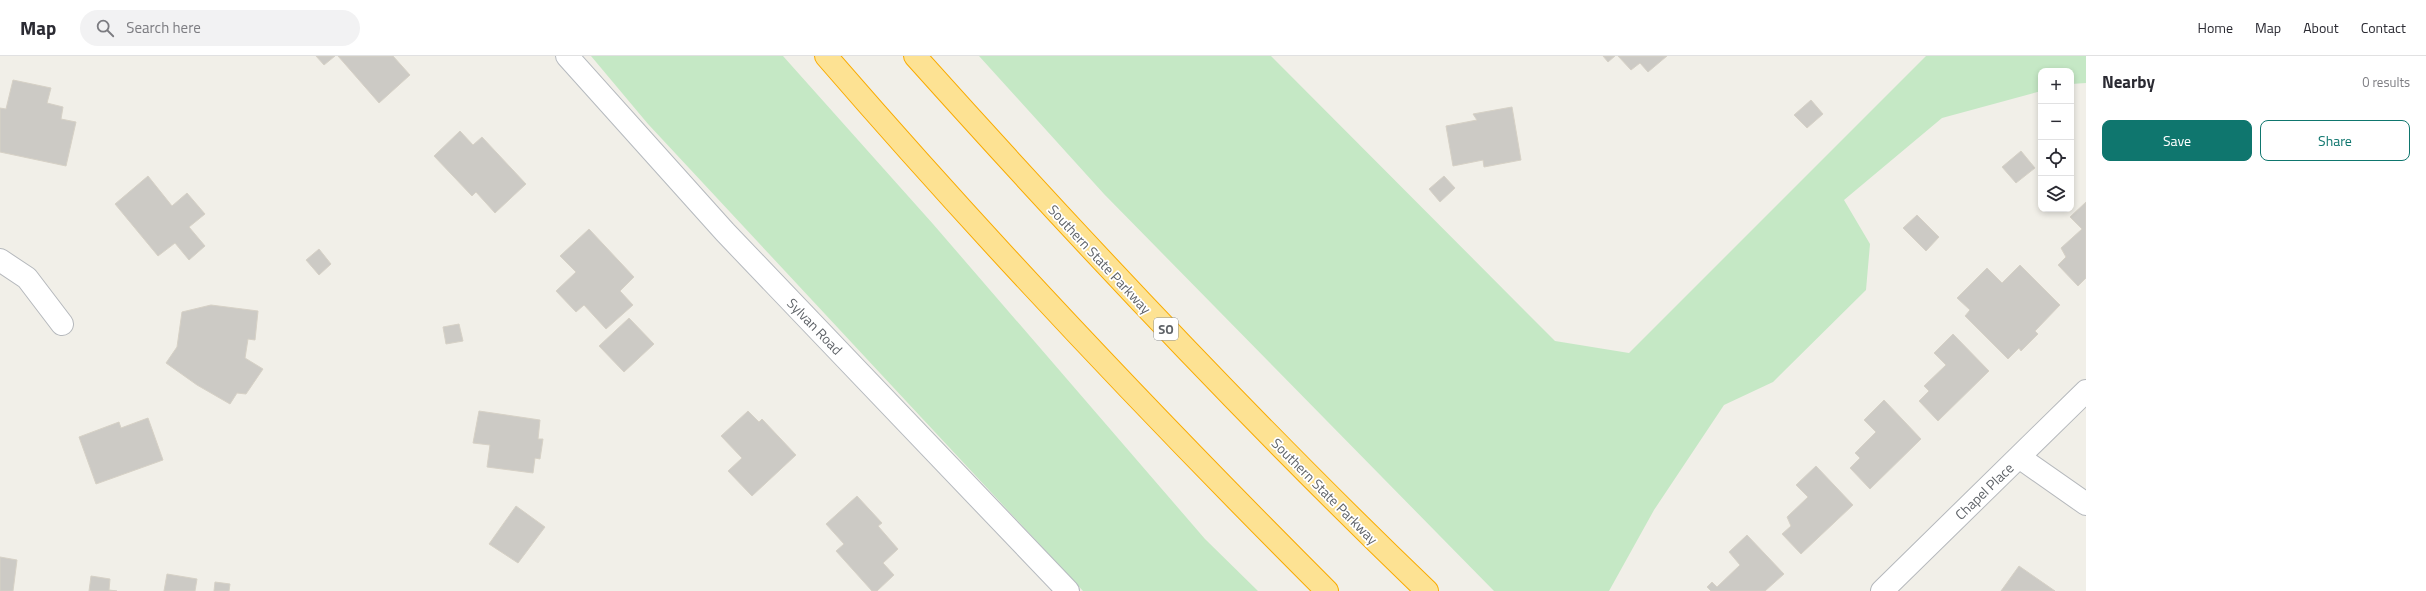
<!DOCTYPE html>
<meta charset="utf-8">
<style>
body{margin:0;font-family:"Titillium Web",sans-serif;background:#f2f2f3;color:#2b2b33}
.controls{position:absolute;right:12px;top:12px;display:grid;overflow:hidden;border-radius:8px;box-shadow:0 2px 6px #0003}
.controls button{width:36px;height:36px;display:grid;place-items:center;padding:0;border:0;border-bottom:1px solid #e1e1e2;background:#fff;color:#2b2b33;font:20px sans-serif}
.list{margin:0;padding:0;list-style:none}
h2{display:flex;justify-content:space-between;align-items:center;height:52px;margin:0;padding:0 16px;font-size:17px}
h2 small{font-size:13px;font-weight:400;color:#7c7c81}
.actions{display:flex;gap:8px;padding:12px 16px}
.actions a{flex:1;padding:9px 0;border:1px solid #0f766e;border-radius:8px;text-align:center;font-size:14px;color:#0f766e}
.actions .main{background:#0f766e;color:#fff}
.icon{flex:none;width:22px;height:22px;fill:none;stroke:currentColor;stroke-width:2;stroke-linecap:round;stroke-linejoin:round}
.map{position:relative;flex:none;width:2086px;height:535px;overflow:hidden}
header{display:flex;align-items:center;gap:24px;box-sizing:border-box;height:56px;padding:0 20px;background:#fff;border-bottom:1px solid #e1e1e2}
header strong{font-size:19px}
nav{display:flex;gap:22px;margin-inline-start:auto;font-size:14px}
.search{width:280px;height:36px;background:#f2f2f3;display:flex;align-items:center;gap:10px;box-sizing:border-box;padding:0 14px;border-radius:22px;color:#7c7c81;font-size:15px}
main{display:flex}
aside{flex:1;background:#fff}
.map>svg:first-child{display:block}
.green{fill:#c5e8c5}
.building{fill:#cccac5;stroke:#d6d1c6}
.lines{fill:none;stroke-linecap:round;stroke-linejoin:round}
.street-casing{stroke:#b5b8bc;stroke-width:24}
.secondary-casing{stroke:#b6babf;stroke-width:24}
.highway-casing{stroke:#f9ab00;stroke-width:24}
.street{stroke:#fff;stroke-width:22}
.secondary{stroke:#fff;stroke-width:22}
.highway{stroke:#fde293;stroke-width:22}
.labels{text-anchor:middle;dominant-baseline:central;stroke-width:3.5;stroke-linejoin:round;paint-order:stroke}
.shield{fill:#fff;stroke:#8f9295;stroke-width:1}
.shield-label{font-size:13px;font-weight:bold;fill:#5f6368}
.street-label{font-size:14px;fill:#5f6368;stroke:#fff}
</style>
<header>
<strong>Map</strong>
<div class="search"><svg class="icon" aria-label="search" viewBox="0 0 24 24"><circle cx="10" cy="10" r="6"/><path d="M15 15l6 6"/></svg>Search here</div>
<nav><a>Home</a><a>Map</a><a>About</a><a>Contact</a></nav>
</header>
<main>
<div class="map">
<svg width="2086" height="535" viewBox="0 0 2086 535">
<rect width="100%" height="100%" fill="#f1efe8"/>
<!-- green -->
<path class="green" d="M591,0H783L933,168L1205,483L1258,535H1083L648,68Z
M979,0H1271L1555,285L1629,297L1926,0H2086V27L2071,28V15H2041V35L1942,62L1844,144L1870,188L1866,234L1773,326L1724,349L1654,454L1609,535H1494L1104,138Z"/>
<!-- building -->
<path class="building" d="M316,0H335L324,9Z
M338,0H393L410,19L379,47Z
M1603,0H1615L1608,6Z
M1618,0H1667L1648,16L1640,7L1631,14Z
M13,24L51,32L47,47L63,51L61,63L76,66L66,110L0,96V52L6,53Z
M1811,44L1823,58L1807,72L1794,59Z
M1512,51L1521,104L1484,111L1483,104L1453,110L1446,70L1477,64L1473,58Z
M460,75L473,89L482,81L526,128L495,157L476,136L472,140L434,100Z
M2021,95L2035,112L2016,127L2002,111Z
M148,120L172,150L187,137L205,158L189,171L205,190L189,204L175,187L158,200L115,148Z
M1444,120L1455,132L1440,146L1429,133Z
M2086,146V222L2078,230L2058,209L2066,201L2061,192L2082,173L2070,161Z
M1917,159L1939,181L1926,195L1903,172Z
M589,173L634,221L620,235L633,249L606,273L584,249L576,256L556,235L576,216L560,200Z
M319,193L331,208L319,219L306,204Z
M2020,209L2060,249L2035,275L2038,278L2021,295L2019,292L2008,303L1965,260L1970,254L1957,242L1987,212L2002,227Z
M211,249L258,255L255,284L248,283L245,302L263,313L246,338L237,337L230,348L197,329L166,307L177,291L182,256Z
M629,262L654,288L624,316L599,290Z
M459,268L463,285L446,288L443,271Z
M1953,278L1989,315L1938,365L1919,345L1929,335L1924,330L1946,309L1934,297Z
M1884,344L1921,383L1870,433L1850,412L1860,402L1855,397L1876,376L1864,364Z
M479,355L540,364L538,383H543L540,403L535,402L533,417L487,411L490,389L473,387Z
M748,355L759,366L762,363L796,399L752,440L728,415L742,402L721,380Z
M148,362L163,404L96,428L79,381L119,366L121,372Z
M1816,410L1853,449L1801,498L1782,478L1791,470L1787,461L1808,441L1796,429Z
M857,440L882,467L878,470L898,493L883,507L894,519L877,535H872L836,495L844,488L826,468Z
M516,450L545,471L518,507L489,488Z
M1747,479L1784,518L1765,535H1711L1707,531L1712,526L1717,531L1740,509L1729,496Z
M0,501L17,504L13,535H0Z
M2019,510L2055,535H2001Z
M167,518L197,523L195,535H164Z
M91,520L110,523L109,534L117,535H89Z
M215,526L230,528L229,535H214Z"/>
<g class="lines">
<!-- street casing -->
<g class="street-casing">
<path id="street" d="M0,204L27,222L62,268
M2019,401L2086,448
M1882,535L2086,335"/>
</g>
<!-- secondary casing -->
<g class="secondary-casing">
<path id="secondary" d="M567,0L725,176L1068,535"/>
</g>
<!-- highway casing -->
<g class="highway-casing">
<path id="highway" d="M826,0C986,185 1154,362 1327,535
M915,0C1080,184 1249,364 1427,535"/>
</g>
<!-- street -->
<use href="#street" class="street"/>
<!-- secondary -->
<use href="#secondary" class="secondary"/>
<!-- highway -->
<use href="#highway" class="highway"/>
</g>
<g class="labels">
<!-- shield labels -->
<rect class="shield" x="1154" y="262" width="24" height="22" rx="3"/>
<g class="shield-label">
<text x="1166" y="273">SO</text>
</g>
<!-- street labels -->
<g class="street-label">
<text transform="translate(1100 203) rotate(47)">Southern State Parkway</text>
<text transform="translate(815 270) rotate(46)">Sylvan Road</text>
<text transform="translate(1325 435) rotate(45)">Southern State Parkway</text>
<text transform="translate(1984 435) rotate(-44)">Chapel Place</text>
</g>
</g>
</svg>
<div class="controls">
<button>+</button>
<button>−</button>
<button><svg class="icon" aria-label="locate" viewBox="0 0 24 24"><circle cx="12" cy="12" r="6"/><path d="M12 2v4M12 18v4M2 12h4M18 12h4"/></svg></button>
<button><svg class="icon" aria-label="layers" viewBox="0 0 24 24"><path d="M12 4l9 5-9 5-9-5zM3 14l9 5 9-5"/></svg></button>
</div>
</div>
<aside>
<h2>Nearby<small>0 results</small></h2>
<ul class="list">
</ul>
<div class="actions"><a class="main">Save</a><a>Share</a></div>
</aside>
</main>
